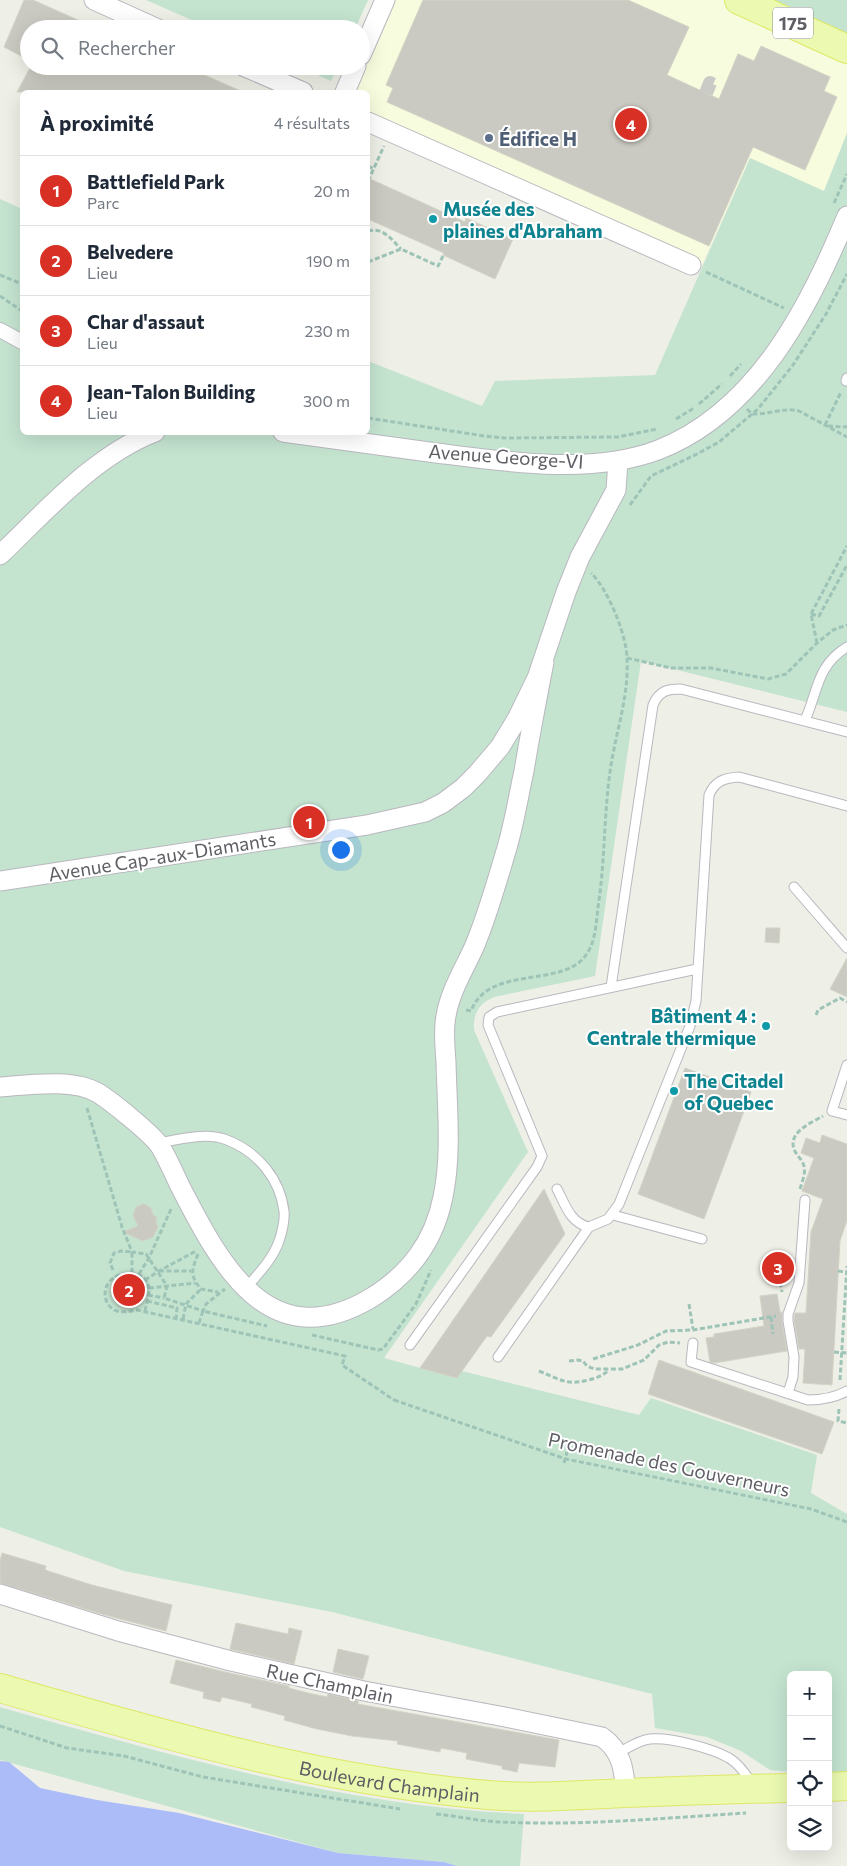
<!DOCTYPE html>
<html lang="fr">
<meta charset="utf-8">
<style>
body{margin:0;font-family:Commissioner,sans-serif;background:#f6f6f7;color:#1f2937}
.controls{position:absolute;right:15px;bottom:15px;display:grid;overflow:hidden;border-radius:8px;box-shadow:0 5px 20px #0002}
.controls button{width:45px;height:45px;display:grid;place-items:center;padding:0;border:0;border-bottom:1px solid #e0e1e3;background:#fff;color:#1f2937;font:25px sans-serif}
.you{position:absolute;left:340px;top:849px;width:18px;height:18px;margin:-12px;border:4px solid #fff;border-radius:50%;background:#1a73e8;box-shadow:0 0 0 8px #1a73e833}
.badge{display:grid;place-items:center;width:32px;height:32px;border-radius:50%;background:#d93025;color:#fff;font-size:16px;font-weight:700}
.pin{position:absolute;translate:-50% -50%;border:2px solid #fff;box-shadow:0 1px 5px #0006}
.list{margin:0;padding:0;list-style:none}
h2{display:flex;justify-content:space-between;align-items:center;height:65px;margin:0;padding:0 20px;font-size:21px}
h2 small{font-size:16px;font-weight:400;color:#747a83}
.list li{display:grid;grid-template-columns:32px 1fr auto;gap:15px;align-items:center;box-sizing:border-box;height:70px;padding:0 20px;border-top:1px solid #e0e1e3}
.list b{display:block;font-size:19px;white-space:nowrap}
.list p{margin:0;font-size:16px;white-space:nowrap;color:#747a83}
.list em{font-size:16px;font-style:normal;color:#747a83}
.icon{flex:none;width:28px;height:28px;fill:none;stroke:currentColor;stroke-width:2;stroke-linecap:round;stroke-linejoin:round}
.map{position:relative;flex:none;width:847px;height:1866px;overflow:hidden}
.search{position:absolute;background:#fff;box-shadow:0 5px 20px #0002;left:20px;top:20px;width:350px;height:55px;display:flex;align-items:center;gap:12px;box-sizing:border-box;padding:0 18px;border-radius:28px;color:#747a83;font-size:19px}
.panel{position:absolute;background:#fff;box-shadow:0 5px 20px #0002;left:20px;top:90px;width:350px;height:345px;border-radius:8px}
.map>svg:first-child{display:block}
.commercial{fill:#f8fcde}
.green{fill:#c4e4d0}
.water{fill:#abbcf9}
.building{fill:#cacac2;stroke:#d3d3c5}
.lines{fill:none;stroke-linecap:round;stroke-linejoin:round}
.pedestrian-tunnel{stroke:#cacbc6;stroke-width:14;stroke-dasharray:14 7;stroke-linecap:butt}
.service-casing{stroke:#b8b8bf;stroke-width:11}
.pedestrian-casing{stroke:#b8b8bf;stroke-width:16}
.minor-casing{stroke:#b8b8bf;stroke-width:21}
.primary-casing{stroke:#dee866;stroke-width:30}
.path{stroke:#9ec4b7;stroke-width:3;stroke-dasharray:5 2.5;stroke-linecap:butt}
.service{stroke:#fff;stroke-width:9}
.pedestrian{stroke:#fff;stroke-width:14}
.minor{stroke:#fff;stroke-width:19}
.primary{stroke:#ebfab0;stroke-width:28}
.path-bridge{stroke:#9ec4b7;stroke-width:3;stroke-dasharray:5 2.5;stroke-linecap:butt}
.service-dot{fill:#5c6f8a;stroke:#fff;stroke-width:2}
.culture-dot{fill:#0f9aa8;stroke:#fff;stroke-width:2}
.labels{text-anchor:middle;dominant-baseline:central;stroke-width:4;stroke-linejoin:round;paint-order:stroke}
.shield{fill:#fff;stroke:#8e8e93;stroke-width:1}
.shield-label{font-size:18px;font-weight:bold;fill:#5e5e65}
.service-label{font-size:19px;font-weight:bold;fill:#4e5e75;stroke:#fff;text-anchor:start}
.culture-label{font-size:19px;font-weight:bold;fill:#0d838f;stroke:#fff;text-anchor:start}
.street-label{font-size:19px;fill:#5e5e65;stroke:#fff}
</style>
<div class="map">
<svg width="847" height="1866" viewBox="0 0 847 1866">
<rect width="100%" height="100%" fill="#eeefe6"/>
<!-- commercial -->
<path class="commercial" d="M385,0H739L847,49V133L824,191L750,158L700,269L368,122V92H345Z"/>
<!-- green -->
<path class="green" d="M146,0H368L355,29H212Z
M739,0H847V49Z
M297,66H338L331,81Z
M847,133V712L641,661L595,976L494,997C478,1004 473,1014 474,1030L528,1152L384,1358L457,1378L462,1371L639,1415L651,1398L817,1455L811,1493L847,1514V1777L828,1775V1675H791V1772L770,1770L741,1751L707,1737L655,1728L652,1694L332,1612L124,1571L0,1527V199L22,209V432H368V361L482,406L495,381L655,375L750,158L824,191Z
M0,1707C168,1755 348,1807 524,1814L520,1866H457L444,1862L338,1853L0,1760Z"/>
<!-- water -->
<path class="water" d="M0,1761L9,1762L40,1788L97,1800L179,1813L338,1853L444,1862L457,1866H0Z"/>
<!-- building -->
<path class="building" d="M24,0H33L98,29H29V60L4,47Z
M423,0H628L689,27L667,75L719,99L738,54L754,61L761,46L830,77L824,91L837,97L805,170L753,147L709,246L387,102L393,88L386,85Z
M31,66H184L243,92H17Z
M368,178L465,222L466,218L513,239L495,279L443,255L444,253L368,219Z
M766,928H780L779,943L765,942Z
M847,958V997L830,989Z
M685,1068L751,1092L704,1219L638,1194Z
M822,1135L847,1144V1220L840,1241L832,1385L803,1383L805,1349H799L794,1320L795,1313H806L811,1232L823,1199L802,1191L814,1158L801,1153L806,1138L820,1143Z
M544,1189L565,1234L491,1337L487,1336L457,1378L420,1368Z
M144,1204L151,1208L153,1215L157,1217L156,1222L158,1227L153,1237L143,1241L123,1232L138,1226L133,1215L136,1207Z
M114 1290a15 15 0 1 1 30 0a15 15 0 1 1-30 0Z
M777,1294L780,1312H782V1322L787,1351L714,1363L710,1362L706,1338L714,1337V1334L764,1326L760,1296Z
M659,1360L834,1422L822,1454L648,1394Z
M2,1553L46,1566L45,1570L92,1585L172,1605L166,1631L105,1615L0,1583V1561Z
M236,1623L288,1634L289,1628L302,1631L294,1664L230,1649Z
M338,1649L369,1656L363,1679L333,1672Z
M176,1660L225,1672L289,1686V1688L308,1693L327,1697L328,1694L358,1701V1704L559,1740L555,1767L519,1763L517,1772L502,1769V1766L466,1759L467,1753L441,1748L440,1752L397,1744L398,1741L352,1736L317,1729L284,1720L285,1716L251,1707L252,1704L222,1697L220,1702L203,1698L204,1692L170,1683Z"/>
<g class="lines">
<!-- pedestrian-tunnel -->
<path class="pedestrian-tunnel" d="M706,93L710,83L718,87"/>
<!-- service casing -->
<g class="service-casing">
<path id="service" d="M846,381L847,378
M805,720C818,692 816,666 847,647
M794,887L847,948
M611,987L653,705C659,691 667,689 681,689L847,732
M847,1065L832,1111L847,1115
M159,1143C179,1139 207,1132 227,1140C258,1152 280,1179 284,1211C285,1219 282,1233 279,1241C273,1259 258,1274 246,1288
M557,1189C565,1204 570,1223 589,1227
M613,1215L702,1239
M693,1343L691,1362L808,1400C822,1400 834,1398 847,1391
M410,1345L537,1167L542,1156L488,1025L489,1017L497,1012L697,969
M498,1357L589,1227L608,1219L619,1204L690,1026L696,1001L709,795C715,781 724,778 739,777L847,806
M788,1393L793,1377L794,1357L788,1321V1314L799,1283L805,1200
M618,1753C628,1748 639,1740 650,1739C670,1737 711,1748 729,1758C739,1764 746,1774 752,1784"/>
</g>
<!-- pedestrian casing -->
<g class="pedestrian-casing">
<path id="pedestrian" d="M0,330L22,342"/>
</g>
<!-- minor casing -->
<g class="minor-casing">
<path id="minor" d="M94,0L158,29
M361,55L385,0
M243,66L303,92
M345,92L356,66
M368,122L691,265
M283,432C332,439 381,445 429,452C500,461 590,476 658,450C756,412 809,308 847,216
M0,555C46,511 95,455 155,432
M0,881L367,825L425,812L443,803L463,788L477,774L500,747L517,719L537,678L566,592L580,557L616,490L618,461
M0,1087C28,1085 73,1078 98,1093C111,1101 152,1134 160,1146C168,1159 174,1174 181,1188C221,1266 270,1358 371,1298C410,1274 434,1242 443,1197C452,1153 447,1107 446,1062C445,1047 443,1031 446,1016C450,991 465,968 475,945C487,916 497,882 506,851C514,825 518,798 524,771C530,735 537,698 544,662
M0,1594L118,1631L231,1661L364,1691L505,1717L602,1737C622,1751 624,1770 626,1793"/>
</g>
<!-- primary casing -->
<g class="primary-casing">
<g id="primary">
<path d="M739,0L847,49"/>
<path id="s1" d="M0,1688C160,1734 322,1781 488,1795C534,1799 580,1795 625,1793C680,1791 736,1789 791,1788"/>
<path d="M828,1787L847,1786"/>
</g>
</g>
<!-- path -->
<path class="path" d="M368,166L374,169
M368,177L369,179L384,146
M834,203L847,174
M368,231C383,227 391,239 401,249
M368,262L401,249L438,266L443,256
M706,272L784,308
M0,275L22,284
M0,296L22,311
M730,376L741,364
M699,404L722,384
M747,409L752,414C767,415 784,407 799,411L847,437
M368,418L484,436L505,438L618,437L657,429
M676,419L694,408
M825,425L841,392
M828,426L847,427
M630,505L651,476L697,454L719,442L758,409L793,365L826,314L847,274
M811,614L819,616L847,565
M817,643L811,614L847,546
M627,658L671,668H711L768,679L786,674L817,643L833,630L847,625
M466,1010L471,1011C489,964 562,989 586,955C597,940 596,918 599,900C605,858 604,814 610,772C615,734 629,698 627,659C627,636 608,589 591,573
M816,1015L818,1010L840,998L847,1002
M87,1108L122,1227L132,1252L146,1254L167,1286L164,1298L203,1311L206,1304L225,1289
M800,1189C802,1182 806,1173 804,1166C802,1159 796,1155 794,1149C788,1132 811,1123 823,1116
M198,1254C192,1270 189,1275 201,1289L218,1292
M113,1270L110,1263L114,1253L121,1251L132,1252V1273
M159,1271H191
M838,1271L846,1272
M139,1274L149,1258L171,1209
M779,1275L782,1292
M145,1280L159,1271L196,1251
M149,1288L195,1283
M148,1295L164,1298
M147,1301L177,1308L176,1318
M689,1304L693,1329
M145,1311C146,1305 150,1295 149,1288C147,1270 122,1270 111,1280C101,1289 104,1307 117,1311C124,1313 130,1311 137,1310L345,1356L342,1365L394,1400
M771,1317L773,1334
M183,1319L186,1304L201,1289
M199,1323L203,1311L267,1326
M312,1335L378,1350L383,1349L416,1304L431,1270
M834,1352L847,1353
M593,1359L638,1345L666,1331L693,1330L776,1316
M569,1361L578,1360L583,1361L587,1366L594,1369H622L644,1360L659,1345L668,1342L680,1343
M539,1371C559,1379 567,1386 588,1380C597,1378 602,1376 609,1370
M840,1380L847,1266
M839,1409L838,1421L847,1423
M564,1463L567,1452
M0,1726L67,1748L124,1756L203,1777L400,1809
M436,1814C457,1816 478,1821 500,1822C582,1826 664,1818 746,1813"/>
<!-- service -->
<use href="#service" class="service"/>
<!-- pedestrian -->
<use href="#pedestrian" class="pedestrian"/>
<!-- minor -->
<use href="#minor" class="minor"/>
<!-- primary -->
<use href="#primary" class="primary"/>
<!-- path-bridge -->
<path class="path-bridge" d="M394,1400L566,1459L811,1509L847,1522"/>
</g>
<!-- markers -->
<circle class="service-dot" cx="489" cy="138" r="5"/>
<g class="culture-dot">
<circle cx="433" cy="219" r="5"/>
<circle cx="766" cy="1026" r="5"/>
<circle cx="674" cy="1091" r="5"/>
</g>
<g class="labels">
<!-- shield labels -->
<rect class="shield" x="773" y="7.5" width="40" height="31" rx="4"/>
<g class="shield-label">
<text x="793" y="23">175</text>
</g>
<!-- service labels -->
<g class="service-label">
<text x="499" y="138">Édifice H</text>
</g>
<!-- culture labels -->
<g class="culture-label">
<text x="443" y="208">Musée des<tspan x="443" dy="22">plaines d'Abraham</tspan></text>
<text x="756" y="1015" text-anchor="end">Bâtiment 4 :<tspan x="756" dy="22">Centrale thermique</tspan></text>
<text x="684" y="1080">The Citadel<tspan x="684" dy="22">of Quebec</tspan></text>
</g>
<!-- street labels -->
<g class="street-label">
<text transform="translate(506 456) rotate(4)">Avenue George-VI</text>
<text transform="translate(162 856) rotate(-9)">Avenue Cap-aux-Diamants</text>
<text transform="translate(669 1464) rotate(12)">Promenade des Gouverneurs</text>
<text transform="translate(330 1683) rotate(12)">Rue Champlain</text>
<text stroke="none"><textPath href="#s1" startOffset="401">Boulevard Champlain</textPath></text>
</g>
</g>
</svg>
<div class="controls">
<button>+</button>
<button>−</button>
<button><svg class="icon" aria-label="locate" viewBox="0 0 24 24"><circle cx="12" cy="12" r="6"/><path d="M12 2v4M12 18v4M2 12h4M18 12h4"/></svg></button>
<button><svg class="icon" aria-label="layers" viewBox="0 0 24 24"><path d="M12 4l9 5-9 5-9-5zM3 14l9 5 9-5"/></svg></button>
</div>
<div class="you"></div>
<div class="pin badge" style="left:309px;top:822px">1</div>
<div class="pin badge" style="left:129px;top:1290px">2</div>
<div class="pin badge" style="left:778px;top:1268px">3</div>
<div class="pin badge" style="left:631px;top:124px">4</div>
<div class="search"><svg class="icon" aria-label="search" viewBox="0 0 24 24"><circle cx="10" cy="10" r="6"/><path d="M15 15l6 6"/></svg>Rechercher</div>
<section class="panel">
<h2>À proximité<small>4 résultats</small></h2>
<ul class="list">
<li><span class="badge">1</span><div><b>Battlefield Park</b><p>Parc</p></div><em>20 m</em></li>
<li><span class="badge">2</span><div><b>Belvedere</b><p>Lieu</p></div><em>190 m</em></li>
<li><span class="badge">3</span><div><b>Char d'assaut</b><p>Lieu</p></div><em>230 m</em></li>
<li><span class="badge">4</span><div><b>Jean-Talon Building</b><p>Lieu</p></div><em>300 m</em></li>
</ul>
</section>
</div>
